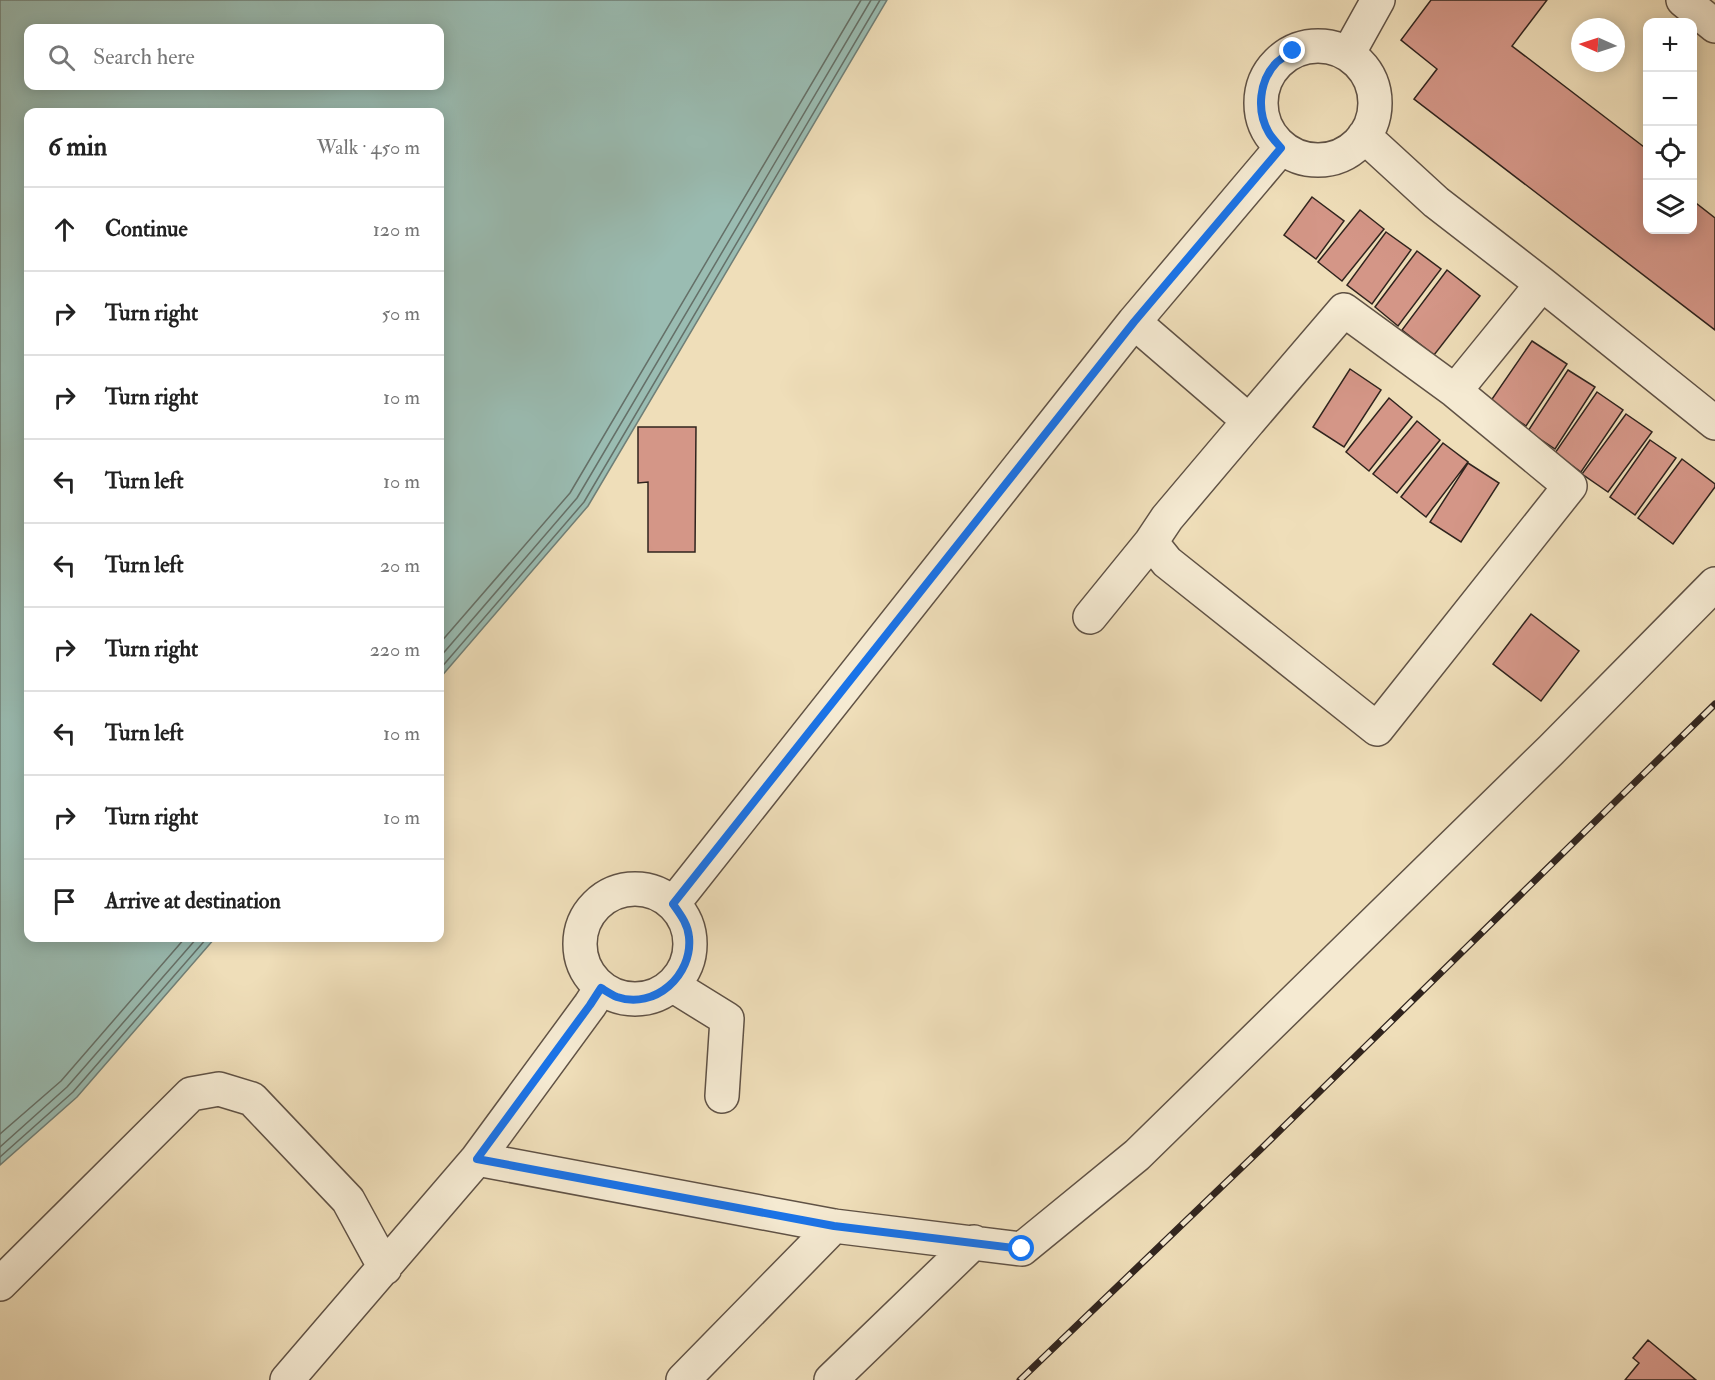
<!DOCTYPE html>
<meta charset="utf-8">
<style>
body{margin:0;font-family:"IM FELL Double Pica",serif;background:#f6f6f6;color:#222}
.controls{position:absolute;right:18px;top:18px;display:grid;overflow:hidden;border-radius:12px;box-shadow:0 3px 15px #0003}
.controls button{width:54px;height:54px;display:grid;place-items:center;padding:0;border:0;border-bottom:2px solid #e0e0e0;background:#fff;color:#222;font:30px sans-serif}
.compass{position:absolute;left:1571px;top:18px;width:54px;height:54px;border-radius:50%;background:#fff;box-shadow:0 3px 15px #0003;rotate:273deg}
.stop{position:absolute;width:18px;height:18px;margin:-14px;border:4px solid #1a73e8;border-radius:50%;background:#fff}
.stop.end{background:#1a73e8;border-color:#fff;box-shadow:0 2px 6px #0008}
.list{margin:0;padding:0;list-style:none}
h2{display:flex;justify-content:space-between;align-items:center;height:78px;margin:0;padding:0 24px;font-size:26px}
h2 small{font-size:20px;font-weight:400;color:#767676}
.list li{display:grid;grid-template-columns:39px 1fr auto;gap:18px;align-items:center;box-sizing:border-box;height:84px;padding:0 24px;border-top:2px solid #e0e0e0}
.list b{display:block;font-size:22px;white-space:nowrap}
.list em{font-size:20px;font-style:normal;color:#767676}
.icon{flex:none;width:33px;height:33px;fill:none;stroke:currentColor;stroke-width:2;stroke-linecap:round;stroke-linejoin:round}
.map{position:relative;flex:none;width:1715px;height:1380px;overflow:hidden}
.search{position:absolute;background:#fff;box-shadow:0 3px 15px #0003;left:24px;top:24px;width:420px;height:66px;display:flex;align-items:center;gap:15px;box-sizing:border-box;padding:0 21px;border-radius:12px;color:#767676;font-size:22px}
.panel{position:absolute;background:#fff;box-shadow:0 3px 15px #0003;left:24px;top:108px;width:420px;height:834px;border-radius:12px}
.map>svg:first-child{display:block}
.water{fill:#9abcb2;stroke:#707f77;stroke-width:1.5;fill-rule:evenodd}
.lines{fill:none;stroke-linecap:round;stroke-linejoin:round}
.shore{stroke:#657068;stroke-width:1.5}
.building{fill:#d49687;stroke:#30241e;stroke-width:1.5}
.minor-casing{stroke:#605245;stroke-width:36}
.minor{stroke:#f5ead2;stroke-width:33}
.rail-casing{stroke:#30241e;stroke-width:7}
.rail{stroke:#f5ead2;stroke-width:4.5;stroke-dasharray:14;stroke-linecap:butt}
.route{stroke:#1a73e8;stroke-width:8}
</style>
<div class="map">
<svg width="1715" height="1380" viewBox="0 0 1715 1380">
<rect width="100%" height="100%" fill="#efdeb9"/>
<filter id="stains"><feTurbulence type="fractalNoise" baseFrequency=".00333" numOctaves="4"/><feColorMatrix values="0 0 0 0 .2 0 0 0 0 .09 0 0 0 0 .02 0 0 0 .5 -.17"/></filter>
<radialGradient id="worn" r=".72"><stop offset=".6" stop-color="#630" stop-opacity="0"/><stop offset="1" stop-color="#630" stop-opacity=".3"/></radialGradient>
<!-- water -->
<path class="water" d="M0,0H887L588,506L440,678V112H28V938H215L77,1097L0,1165ZM28,28H440V86H28Z"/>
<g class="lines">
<!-- shore -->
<path class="shore" d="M440,643L570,493L861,0
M440,657L577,498L871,0
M440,669L584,502L880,0
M0,1134L61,1081L185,938
M0,1147L67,1087L197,938
M0,1157L73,1092L207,938"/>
</g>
<!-- building -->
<path class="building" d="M1431,0H1547L1512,46L1648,150V230H1692V200L1715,218V330L1414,99L1437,69L1401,40Z
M1312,197L1344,221L1316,259L1284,235Z
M1360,210L1384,229L1342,281L1318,262Z
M1386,232L1411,250L1372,304L1347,285Z
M1417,251L1441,269L1398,326L1375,307Z
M1447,270L1480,296L1434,355L1402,330Z
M1532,341L1567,364L1526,426L1490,402Z
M1350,369L1381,390L1344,447L1313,427Z
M1568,370L1595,387L1555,449L1528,431Z
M1597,392L1623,410L1581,472L1555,453Z
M1389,398L1412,417L1369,471L1346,452Z
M1626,414L1652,432L1608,492L1582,474Z
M1417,421L1440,440L1397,493L1373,474Z
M638,427H696L695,552H648V482L638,483Z
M1650,440L1676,458L1635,515L1610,497Z
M1443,443L1468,462L1426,517L1401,497Z
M1682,459L1715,484V487L1673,544L1638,518Z
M1468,463L1499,483L1461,542L1430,522Z
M1531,614L1579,651L1541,701L1493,664Z
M1648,1340L1696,1380H1625L1639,1363L1633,1358Z"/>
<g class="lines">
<!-- minor casing -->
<g class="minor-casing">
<path id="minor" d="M1683,0L1715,26
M1261 103a57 57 0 1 1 114 0a57 57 0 1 1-114 0Z
M1348,54L1378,0
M1364,136L1436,202L1542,284L1715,423
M1134,322L1249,421L1344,310L1455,391L1570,486L1377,729L1167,562L1151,542L1167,518L1249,421
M1455,391L1542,284
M1090,617L1151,542
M580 944a55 55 0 1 1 110 0a55 55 0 1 1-110 0Z
M673,904L1134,322L1281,148
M672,985L727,1019L722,1096
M477,1159L590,1005L601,988
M0,1284L191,1094L219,1089L252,1099L348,1200L385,1268
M287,1380L477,1159L834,1226L1022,1249L1137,1155L1552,749L1715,584
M683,1380L834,1226
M831,1380L974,1242"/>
</g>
<!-- minor -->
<use href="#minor" class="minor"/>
<!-- rail casing -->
<g class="rail-casing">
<path id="rail" d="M1020,1380L1263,1147L1715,704"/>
</g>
<!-- rail -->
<use href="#rail" class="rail"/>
</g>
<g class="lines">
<!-- route -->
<path class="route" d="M1022,1249L834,1226L477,1159L590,1005L601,988C606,991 612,995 617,997C655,1010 693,975 689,937C688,924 680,914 673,904L1134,322L1281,148C1277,143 1272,138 1269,133C1256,111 1259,80 1277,62C1282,58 1288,54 1293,51"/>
</g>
<rect width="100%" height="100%" filter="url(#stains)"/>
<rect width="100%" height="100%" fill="url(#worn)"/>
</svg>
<div class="controls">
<button>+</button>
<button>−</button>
<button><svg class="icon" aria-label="locate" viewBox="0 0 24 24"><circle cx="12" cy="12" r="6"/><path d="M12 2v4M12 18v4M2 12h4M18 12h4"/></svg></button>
<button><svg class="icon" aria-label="layers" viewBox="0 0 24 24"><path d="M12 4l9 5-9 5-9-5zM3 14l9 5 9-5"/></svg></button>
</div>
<svg class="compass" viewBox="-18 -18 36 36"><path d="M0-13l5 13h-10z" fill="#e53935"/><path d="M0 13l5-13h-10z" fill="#767676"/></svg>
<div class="stop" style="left:1022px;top:1249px"></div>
<div class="stop end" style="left:1293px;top:51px"></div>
<div class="search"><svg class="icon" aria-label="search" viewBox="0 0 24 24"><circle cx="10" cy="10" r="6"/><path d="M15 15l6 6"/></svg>Search here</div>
<section class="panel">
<h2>6 min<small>Walk · 450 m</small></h2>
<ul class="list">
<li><svg class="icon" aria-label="ahead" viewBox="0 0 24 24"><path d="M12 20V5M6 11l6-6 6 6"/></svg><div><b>Continue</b></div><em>120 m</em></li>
<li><svg class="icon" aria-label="right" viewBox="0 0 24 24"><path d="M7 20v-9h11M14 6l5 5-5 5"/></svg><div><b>Turn right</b></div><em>50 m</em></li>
<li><svg class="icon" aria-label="right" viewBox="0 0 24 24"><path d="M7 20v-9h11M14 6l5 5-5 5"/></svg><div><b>Turn right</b></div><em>10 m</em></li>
<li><svg class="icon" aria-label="left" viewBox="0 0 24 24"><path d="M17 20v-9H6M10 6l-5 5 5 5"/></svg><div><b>Turn left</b></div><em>10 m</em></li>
<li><svg class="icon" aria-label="left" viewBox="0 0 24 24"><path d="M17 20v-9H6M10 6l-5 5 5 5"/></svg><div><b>Turn left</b></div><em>20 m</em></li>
<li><svg class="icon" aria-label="right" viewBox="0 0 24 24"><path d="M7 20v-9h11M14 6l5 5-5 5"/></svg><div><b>Turn right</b></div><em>220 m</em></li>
<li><svg class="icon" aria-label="left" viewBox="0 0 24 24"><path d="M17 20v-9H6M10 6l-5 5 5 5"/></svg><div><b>Turn left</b></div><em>10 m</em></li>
<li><svg class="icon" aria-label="right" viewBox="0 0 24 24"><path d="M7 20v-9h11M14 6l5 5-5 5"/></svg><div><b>Turn right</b></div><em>10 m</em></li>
<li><svg class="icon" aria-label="arrive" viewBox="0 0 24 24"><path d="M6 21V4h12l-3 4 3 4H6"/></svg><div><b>Arrive at destination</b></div></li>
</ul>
</section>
</div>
